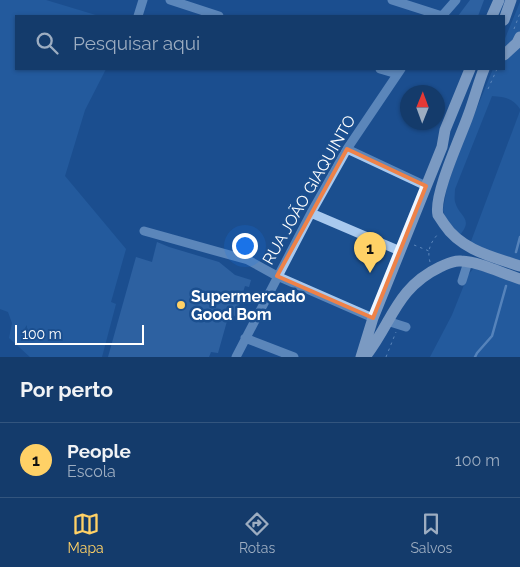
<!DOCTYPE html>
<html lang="pt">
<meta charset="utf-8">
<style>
body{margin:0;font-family:Raleway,sans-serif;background:#214673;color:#f1f3f6}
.compass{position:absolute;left:400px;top:85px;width:45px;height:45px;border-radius:50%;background:#143b6b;box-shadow:0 1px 4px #0004;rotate:1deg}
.scale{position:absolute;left:15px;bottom:12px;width:129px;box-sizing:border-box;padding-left:5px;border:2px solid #fff;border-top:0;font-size:14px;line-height:18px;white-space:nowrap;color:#fff;-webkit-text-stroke:4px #1b4f8f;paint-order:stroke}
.you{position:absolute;left:244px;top:245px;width:18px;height:18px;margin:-12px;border:4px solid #fff;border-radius:50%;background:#1a73e8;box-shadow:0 0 0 8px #1a73e833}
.badge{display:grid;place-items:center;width:32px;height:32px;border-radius:50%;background:#ffd166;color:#111;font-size:16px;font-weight:700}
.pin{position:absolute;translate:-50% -41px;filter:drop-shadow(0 1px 2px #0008)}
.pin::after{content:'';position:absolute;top:26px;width:18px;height:15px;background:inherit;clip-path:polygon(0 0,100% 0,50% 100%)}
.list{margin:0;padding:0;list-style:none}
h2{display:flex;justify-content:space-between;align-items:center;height:65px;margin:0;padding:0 20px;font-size:21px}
h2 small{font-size:16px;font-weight:400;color:#9dadc1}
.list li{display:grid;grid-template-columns:32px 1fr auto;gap:15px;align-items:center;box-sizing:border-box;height:75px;padding:0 20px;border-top:1px solid #33557e}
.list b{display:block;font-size:19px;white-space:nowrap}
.list p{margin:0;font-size:16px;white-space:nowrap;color:#9dadc1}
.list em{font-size:16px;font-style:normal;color:#9dadc1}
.icon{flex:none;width:28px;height:28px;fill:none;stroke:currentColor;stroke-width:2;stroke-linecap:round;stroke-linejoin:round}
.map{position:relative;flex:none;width:520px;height:357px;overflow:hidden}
.search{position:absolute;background:#143b6b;box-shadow:0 1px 4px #0004;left:15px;right:15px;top:15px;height:55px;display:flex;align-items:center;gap:12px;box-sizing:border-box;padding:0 18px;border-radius:0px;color:#9dadc1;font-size:19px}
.sheet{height:140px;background:#143b6b}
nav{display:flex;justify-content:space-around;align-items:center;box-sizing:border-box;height:70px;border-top:1px solid #33557e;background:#143b6b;font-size:14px;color:#9dadc1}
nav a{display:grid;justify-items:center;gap:2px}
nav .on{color:#ffd166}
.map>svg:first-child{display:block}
.green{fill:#2e69ad}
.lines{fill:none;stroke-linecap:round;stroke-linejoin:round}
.stream{stroke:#9cc4f0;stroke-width:2.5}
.building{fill:#4478b7}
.path{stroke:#a9c9ee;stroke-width:1;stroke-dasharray:2.5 4;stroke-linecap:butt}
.minor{stroke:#a9c9ee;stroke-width:9}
.major{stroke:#f0f6ff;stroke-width:11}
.marked{fill:none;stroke:#ee8249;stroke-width:4;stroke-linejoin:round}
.poi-dot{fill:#ffd166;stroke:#1b4f8f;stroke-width:2}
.labels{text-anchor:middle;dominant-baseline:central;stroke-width:5;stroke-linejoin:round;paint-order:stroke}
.street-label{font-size:16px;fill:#fff;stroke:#1b4f8f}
.poi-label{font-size:16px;font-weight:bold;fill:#fff;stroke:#1b4f8f;text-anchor:start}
</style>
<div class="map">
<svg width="520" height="357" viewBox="0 0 520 357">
<rect width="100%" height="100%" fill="#1b4f8f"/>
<!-- green -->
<path class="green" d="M0,0H46L99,16H16V69H106L85,110L65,176L126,249L111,302L116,304L102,357H30L9,338L12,323L8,312L0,309Z
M520,2V109C513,98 505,97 492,96L455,189C455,193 454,198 455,202C459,217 474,218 460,235L446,220L443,210L447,187L460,149L493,69H504V41Z
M520,111V262L470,244Z
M474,268L520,284V357H430L452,315L468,275Z"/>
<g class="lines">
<!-- stream -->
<path class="stream" d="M516,252L520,237
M475,357L477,353L492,336L506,286"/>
</g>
<!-- building -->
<path class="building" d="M470,0H484L478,16H458Z
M157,242L169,247L219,262L235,275L251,280L249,287L245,286L235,316L229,314L218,353L211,352L209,357H108L136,257L152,262Z"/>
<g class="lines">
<!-- path -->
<path class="path" d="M514,29L520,13
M488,89L497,69
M414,245L429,251
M430,262C427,251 430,243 438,234
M386,357L396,332"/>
<!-- minor -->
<path class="minor" d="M170,0L219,16
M392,0L442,16
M138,16L143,0
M442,16L456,0
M380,69L397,74
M347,149L426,186
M311,213L400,251
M144,231L248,260L277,276L373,318
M462,281L468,262
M387,321L406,327
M245,338L294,357
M236,357L311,213L347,149L401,69"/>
<!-- major -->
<path class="major" d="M492,16L499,0
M504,20L511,0
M504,55L517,43L520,37
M484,69C478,84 474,100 468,116C461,136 433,196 438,215C440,218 442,221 444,224C461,250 493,257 520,266
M361,357L373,318L442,147L445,130L470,69
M365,357C392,323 396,288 440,267C447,264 453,260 461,261C481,262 501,273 520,279"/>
</g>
<!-- marked area -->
<path d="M0 0H520V357H0ZM347,149L426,186L373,318L277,276Z" fill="#1b4f8f" fill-opacity=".55" fill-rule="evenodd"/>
<path class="marked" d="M347,149L426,186L373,318L277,276Z"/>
<!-- markers -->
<circle class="poi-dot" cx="181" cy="305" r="5"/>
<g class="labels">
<!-- street labels -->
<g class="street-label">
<text transform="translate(309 190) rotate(-60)">RUA JOÃO GIAQUINTO</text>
</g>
<!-- poi labels -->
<g class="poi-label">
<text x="191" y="296">Supermercado<tspan x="191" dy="18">Good Bom</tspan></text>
</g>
</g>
</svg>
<svg class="compass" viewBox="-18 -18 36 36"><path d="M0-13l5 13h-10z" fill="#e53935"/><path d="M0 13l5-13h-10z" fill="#9dadc1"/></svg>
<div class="scale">100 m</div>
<div class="you"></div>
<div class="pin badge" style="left:370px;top:273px">1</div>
<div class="search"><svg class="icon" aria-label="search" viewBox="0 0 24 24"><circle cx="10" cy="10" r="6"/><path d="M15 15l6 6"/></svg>Pesquisar aqui</div>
</div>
<section class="sheet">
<h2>Por perto<small></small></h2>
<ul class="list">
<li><span class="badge">1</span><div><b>People</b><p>Escola</p></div><em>100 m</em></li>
</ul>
</section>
<nav>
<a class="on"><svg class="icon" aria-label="map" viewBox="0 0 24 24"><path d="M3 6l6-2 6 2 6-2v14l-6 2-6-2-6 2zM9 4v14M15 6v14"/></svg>Mapa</a>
<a><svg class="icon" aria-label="directions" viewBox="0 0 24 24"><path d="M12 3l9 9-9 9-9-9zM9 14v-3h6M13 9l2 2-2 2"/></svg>Rotas</a>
<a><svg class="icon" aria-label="saved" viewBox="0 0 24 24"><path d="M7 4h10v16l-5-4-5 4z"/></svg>Salvos</a>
</nav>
